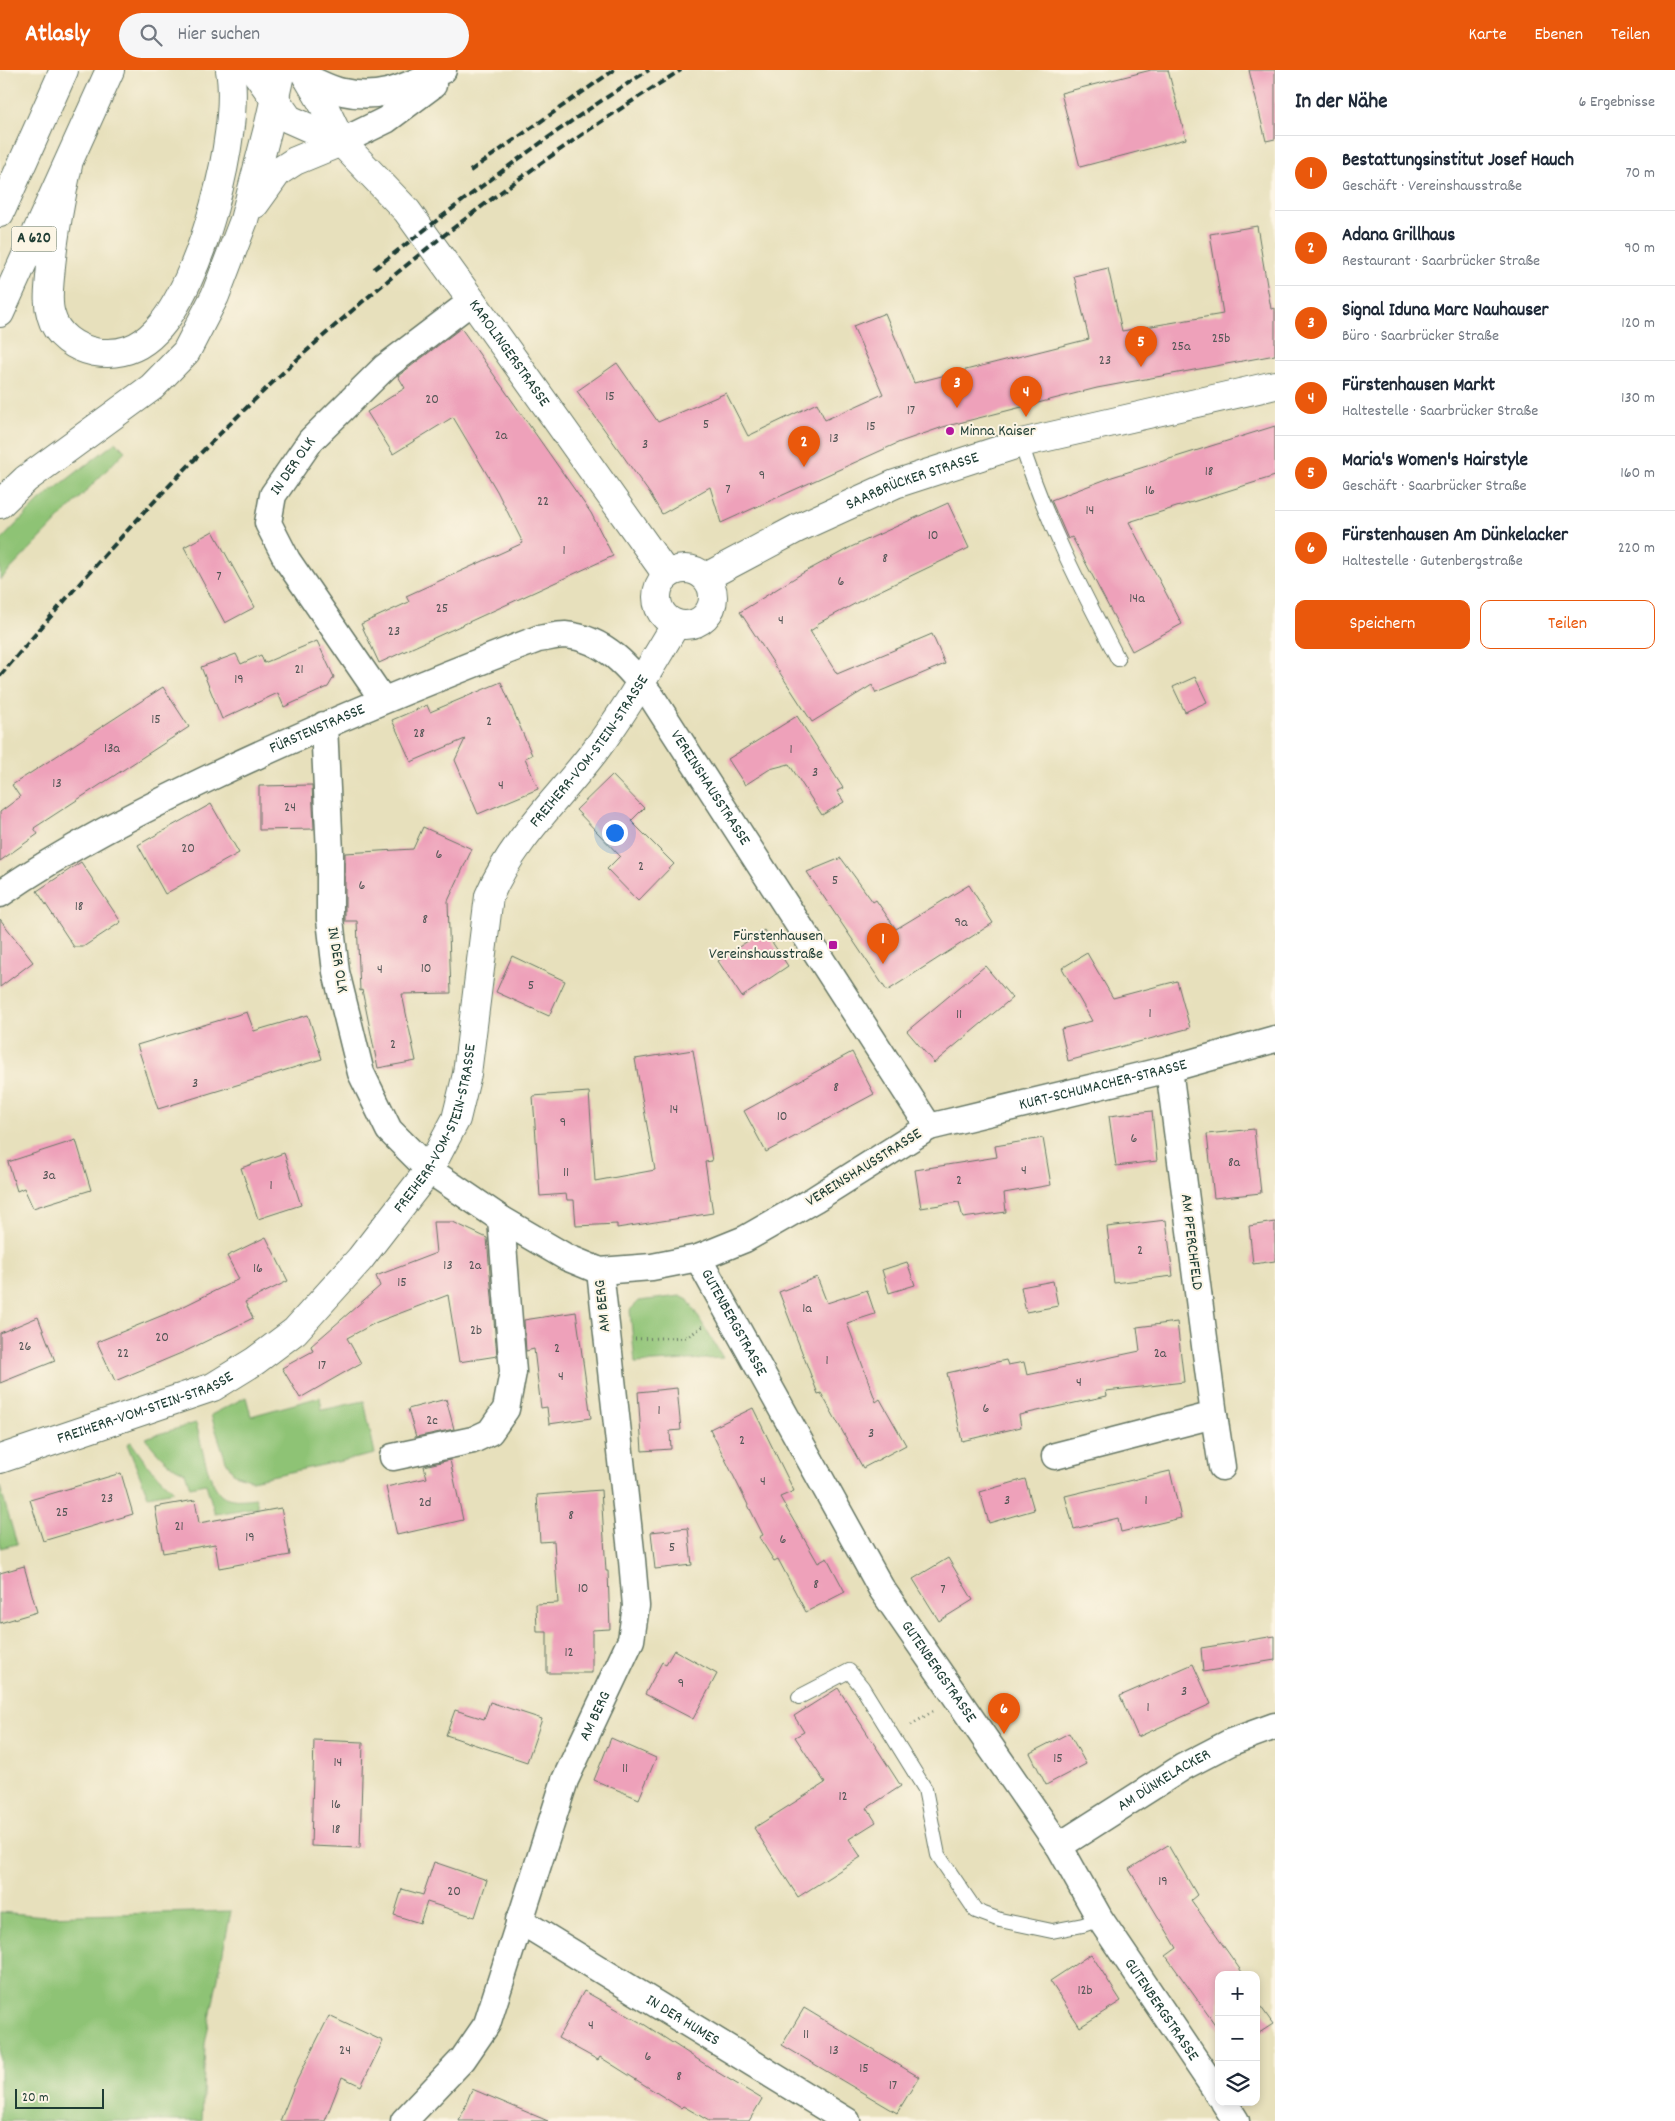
<!DOCTYPE html>
<html lang="de">
<meta charset="utf-8">
<style>
body{margin:0;font-family:Dekko,sans-serif;background:#f6f6f7;color:#1f2937}
.controls{position:absolute;right:15px;bottom:15px;display:grid;overflow:hidden;border-radius:10px;box-shadow:0 2px 8px #0003}
.controls button{width:45px;height:45px;display:grid;place-items:center;padding:0;border:0;border-bottom:1px solid #e0e1e3;background:#fff;color:#1f2937;font:25px sans-serif}
.scale{position:absolute;left:15px;bottom:12px;width:89px;box-sizing:border-box;padding-left:5px;border:2px solid #1f3d34;border-top:0;font-size:14px;line-height:18px;white-space:nowrap;color:#1f3d34;-webkit-text-stroke:4px #fcf5e5;paint-order:stroke}
.you{position:absolute;left:614px;top:762px;width:18px;height:18px;margin:-12px;border:4px solid #fff;border-radius:50%;background:#1a73e8;box-shadow:0 0 0 8px #1a73e833}
.badge{display:grid;place-items:center;width:32px;height:32px;border-radius:50%;background:#ea580c;color:#fff;font-size:16px;font-weight:700}
.pin{position:absolute;translate:-50% -41px;filter:drop-shadow(0 1px 2px #0008)}
.pin::after{content:'';position:absolute;top:26px;width:18px;height:15px;background:inherit;clip-path:polygon(0 0,100% 0,50% 100%)}
.list{margin:0;padding:0;list-style:none}
h2{display:flex;justify-content:space-between;align-items:center;height:65px;margin:0;padding:0 20px;font-size:21px}
h2 small{font-size:16px;font-weight:400;color:#747a83}
.list li{display:grid;grid-template-columns:32px 1fr auto;gap:15px;align-items:center;box-sizing:border-box;height:75px;padding:0 20px;border-top:1px solid #e0e1e3}
.list b{display:block;font-size:19px;white-space:nowrap}
.list p{margin:0;font-size:16px;white-space:nowrap;color:#747a83}
.list em{font-size:16px;font-style:normal;color:#747a83}
.actions{display:flex;gap:10px;padding:15px 20px}
.actions a{flex:1;padding:11px 0;border:1px solid #ea580c;border-radius:10px;text-align:center;font-size:18px;color:#ea580c}
.actions .main{background:#ea580c;color:#fff}
.icon{flex:none;width:28px;height:28px;fill:none;stroke:currentColor;stroke-width:2;stroke-linecap:round;stroke-linejoin:round}
.map{position:relative;flex:none;width:1275px;height:2051px;overflow:hidden}
header{display:flex;align-items:center;gap:30px;box-sizing:border-box;height:70px;padding:0 25px;background:#ea580c;color:#fff}
header strong{font-size:24px}
nav{display:flex;gap:28px;margin-inline-start:auto;font-size:18px}
.search{width:350px;height:45px;background:#f6f6f7;display:flex;align-items:center;gap:12px;box-sizing:border-box;padding:0 18px;border-radius:28px;color:#747a83;font-size:19px}
main{display:flex}
aside{flex:1;background:#fff}
.map>svg:first-child{display:block}
.green{fill:#8ec375;stroke:#568054}
.building{fill:#eea1ba}
.lines{fill:none;stroke-linecap:round;stroke-linejoin:round}
.lane-casing{stroke:#657664;stroke-width:16}
.street-casing{stroke:#657664;stroke-width:29}
.secondary-casing{stroke:#657664;stroke-width:30}
.highway-casing{stroke:#657664;stroke-width:30}
.path{stroke:#657664;stroke-width:3;stroke-dasharray:1 4;stroke-linecap:butt}
.lane{stroke:#fff;stroke-width:14}
.street{stroke:#fff;stroke-width:26}
.secondary{stroke:#fff;stroke-width:28}
.highway{stroke:#fff;stroke-width:28}
.rail{stroke:#1f3d34;stroke-width:4;stroke-dasharray:8 4;stroke-linecap:butt}
.poi-dot{fill:#b5179e;stroke:#fcf5e5;stroke-width:2}
.labels{text-anchor:middle;dominant-baseline:central;stroke-width:4;stroke-linejoin:round;paint-order:stroke}
.number-label{font-size:14px;fill:#535656}
.shield{fill:#fcf5e5;stroke:#617469;stroke-width:1}
.shield-label{font-size:15px;font-weight:bold;fill:#1f3d34}
.street-label{font-size:16px;fill:#1f3d34;stroke:#fcf5e5}
.poi-label{font-size:16px;fill:#1f3d34;stroke:#fcf5e5;text-anchor:start}
</style>
<header>
<strong>Atlasly</strong>
<div class="search"><svg class="icon" aria-label="search" viewBox="0 0 24 24"><circle cx="10" cy="10" r="6"/><path d="M15 15l6 6"/></svg>Hier suchen</div>
<nav><a>Karte</a><a>Ebenen</a><a>Teilen</a></nav>
</header>
<main>
<div class="map">
<svg width="1275" height="2051" viewBox="0 0 1275 2051">
<rect width="100%" height="100%" fill="#fcf5e5"/>
<filter id="ink" filterUnits="userSpaceOnUse"><feTurbulence type="fractalNoise" baseFrequency=".02" numOctaves="2"/><feDisplacementMap in="SourceGraphic" scale="10" xChannelSelector="R" yChannelSelector="G"/><feConvolveMatrix kernelMatrix="1 2 1 2 8 2 1 2 1" color-interpolation-filters="sRGB"/></filter>
<filter id="wash" filterUnits="userSpaceOnUse"><feTurbulence type="fractalNoise" baseFrequency=".0096" numOctaves="4" result="noise"/><feDisplacementMap in="SourceGraphic" scale="20" xChannelSelector="R" yChannelSelector="G"/><feGaussianBlur stdDeviation="1.12" result="paint"/><feColorMatrix in="noise" values="0 0 0 0 0 0 0 0 0 0 0 0 0 0 0 0 0 1.4 0 .05"/><feComposite in="paint" operator="in"/></filter>
<g filter="url(#wash)">
<rect width="100%" height="100%" fill="#e7e0bc"/>
<!-- green -->
<path class="green" d="M116,372L125,381L0,510V471L39,431Z
M680,1226L688,1230L723,1288L635,1293L630,1240L639,1231Z
M246,1327L251,1346L320,1327L322,1340L364,1331L375,1384L252,1410L234,1404L226,1391L211,1345Z
M196,1353C201,1371 208,1419 225,1427C235,1431 246,1429 256,1428L258,1437L215,1444L206,1414L190,1417L185,1402C167,1396 157,1382 145,1368Z
M131,1372L148,1396L174,1421L148,1426L127,1374Z
M0,1417L17,1474L0,1478Z
M231,1841L205,1974L202,2051H0V1842L45,1846Z"/>
<g id="blocks">
<!-- building -->
<path class="building" d="M1151,0H1168L1186,69L1080,97L1061,23Z
M1249,0H1275V69L1266,71Z
M1257,156L1271,239L1275,238V285L1097,318L943,357L900,372L721,453L710,417L662,444L650,424L577,321L617,293L658,352L726,323L748,366L817,333L825,350L883,324L853,256L885,243L914,313L1089,269L1074,206L1108,198L1122,261L1223,244L1210,164Z
M461,258L591,443L613,486L379,593L361,554L409,532L406,526L523,473L497,421L453,347L393,384L367,342L405,318L398,306Z
M1275,356V406L1129,452L1182,554L1132,581L1072,467L1068,469L1051,430L1112,407Z
M948,433L969,478L875,523L817,554L818,556L810,561L837,604L932,564L945,594L876,623L872,615L812,652L740,542L801,504L851,477Z
M213,461L255,537L225,553L184,477Z
M317,571L334,607L328,617L284,637L278,623L222,649L201,597L236,584L241,594L261,585L264,593Z
M1195,607L1207,632L1185,642L1173,617Z
M501,612L532,685L525,688L538,719L478,744L455,690L465,669L411,692L392,650L427,635L430,642Z
M163,617L189,657L34,758L38,764L0,791V742L20,727L12,715Z
M797,646L843,718L837,721L844,732L822,745L789,694L770,699L745,715L728,689Z
M612,705L644,738L631,751L674,794L638,831L607,799L620,786L576,740Z
M312,715L314,759L259,760V716Z
M211,734L239,783L165,824L138,775Z
M423,757L472,779L448,831L451,923L402,924L416,991L378,998L362,920L360,921L357,851H345V783L413,779Z
M841,788L873,832L876,830L896,859L969,815L993,853L887,921L807,802Z
M81,792L121,852L83,877H74L37,821Z
M0,849L33,892L0,917Z
M764,860L788,896L742,927L718,891Z
M1087,883L1113,928L1177,911L1190,958L1068,991L1061,959L1092,951L1062,898Z
M512,886L565,911L549,946L496,922Z
M985,896L1012,928L934,993L907,961Z
M247,942L254,961L308,945L322,989L158,1039L137,975Z
M693,980L712,1091L705,1092L713,1143L617,1158V1154L576,1156L574,1130H567L566,1124L540,1126L533,1026L589,1022L595,1111L655,1100L635,989Z
M852,982L874,1024L766,1082L744,1041Z
M1152,1041L1157,1091L1116,1096L1109,1046Z
M1254,1059L1261,1123L1214,1128L1207,1064Z
M1043,1068L1051,1115L1004,1123L1006,1142L963,1148L959,1132L921,1138L915,1100L997,1087L995,1076Z
M76,1070L91,1120L33,1138L24,1118L17,1121L8,1092Z
M284,1083L301,1135L258,1149L241,1098Z
M1166,1150L1173,1206L1114,1213L1107,1157Z
M433,1152H453L487,1168L497,1286L459,1292L448,1225L377,1252L347,1268L361,1293L300,1328L282,1298L313,1281L311,1276L380,1216L376,1206L436,1183Z
M1275,1152V1191L1253,1194L1249,1156Z
M266,1167L288,1211L245,1232L253,1248L186,1281L115,1311L97,1272L178,1239L239,1209L227,1186Z
M907,1192L915,1215L889,1223L882,1200Z
M817,1207L827,1233L867,1220L875,1244L847,1253L876,1332L880,1329L906,1375L863,1398L821,1323L818,1324L779,1222Z
M1053,1211L1058,1236L1026,1242L1021,1217Z
M576,1242L591,1348L549,1354L547,1337L541,1338L534,1279L526,1281L524,1250Z
M38,1247L55,1291L0,1313V1263Z
M1177,1252L1184,1312L1106,1321L1107,1326L1019,1345L1021,1357L962,1371L947,1303L1006,1290L1008,1295L1024,1292L1027,1305L1140,1281L1137,1257Z
M677,1318L681,1360L670,1361L671,1379L642,1381L638,1322Z
M446,1329L454,1359L416,1367L408,1339Z
M753,1338L794,1421L780,1427L818,1493L827,1488L845,1522L806,1542L778,1489L774,1491L759,1467L763,1465L710,1359Z
M450,1390L463,1450L397,1465L386,1417L427,1408L424,1396Z
M1170,1401L1181,1448L1121,1462L1118,1448L1074,1459L1065,1426Z
M121,1403L133,1444L43,1471L30,1430Z
M1025,1409L1034,1440L989,1453L980,1422Z
M601,1420L606,1501H608L610,1559L592,1560V1603H547V1562H537L536,1534L558,1533L554,1471L540,1472L537,1425Z
M195,1430L199,1453L281,1438L290,1485L219,1498L215,1474L163,1483L155,1437Z
M688,1458L692,1495L655,1499L651,1462Z
M948,1488L973,1530L939,1551L913,1509Z
M24,1496L37,1542L0,1553V1503Z
M1275,1566V1590L1203,1602L1201,1578Z
M674,1580L717,1604L693,1649L645,1624L662,1592L666,1594Z
M1193,1594L1211,1634L1138,1667L1120,1626Z
M838,1618L901,1716L867,1738L876,1752L849,1769L861,1787L798,1827L754,1758L825,1713L795,1667L804,1662L794,1646Z
M490,1632L542,1649L527,1692L446,1665L455,1640L484,1649Z
M1069,1663L1086,1694L1046,1715L1030,1683Z
M611,1668L656,1688L639,1729L594,1710Z
M314,1670L363,1672L360,1778L311,1776Z
M1168,1775L1197,1825L1191,1830L1244,1905H1219V1960L1166,1886L1177,1878L1129,1799Z
M434,1792L487,1810L475,1847L427,1832L420,1853L394,1845L402,1819L423,1825Z
M1091,1884L1121,1931L1080,1957L1050,1911Z
M584,1921L645,1955L717,2002L762,2029L749,2051H709L683,2036L681,2038L600,1987L598,1990L558,1968Z
M1256,1930L1273,1954L1256,1965Z
M804,1938L919,2007L897,2043L782,1975Z
M329,1946L383,1971L361,2016L342,2007L325,2051H280L294,2016Z
M472,2019L548,2051H459Z"/>
</g>
</g>
<g filter="url(#ink)">
<use href="#blocks" fill-opacity="0" stroke="#657664" stroke-width="1"/>
<g class="lines">
<!-- lane casing -->
<g class="lane-casing">
<path id="lane" d="M1021,373C1045,449 1081,519 1118,589
M799,1627L849,1601L862,1617L925,1719L938,1785L976,1841L1000,1850L1052,1861L1083,1855L1100,1849"/>
</g>
<!-- street casing -->
<g class="street-casing">
<g id="street">
<path d="M307,8C319,13 331,20 343,22C382,31 408,15 443,0"/>
<path d="M341,72L386,50L433,15"/>
<path id="s1" d="M383,630L287,490L268,453L273,425L311,370L385,297L472,231"/>
<path id="s2" d="M0,824C67,778 138,742 211,707C318,656 428,611 538,569C547,568 557,565 565,565C605,568 631,599 653,629L929,1057L815,1129L745,1169L698,1188L652,1197L600,1201L566,1187L501,1149L429,1100L389,1060L361,1003L336,902L330,849V783L324,655"/>
<path id="s3" d="M929,1057L1169,999L1275,969"/>
<path id="s4" d="M698,1188L881,1518L1059,1776L1100,1849L1219,2025"/>
<path d="M1214,1345L1222,1397"/>
<path d="M1055,1386L1214,1345L1169,999"/>
<path d="M393,1387L473,1370L490,1362L506,1339L513,1302L501,1149"/>
<path id="s5" d="M1059,1776L1183,1697L1231,1672L1275,1656"/>
<path id="s6" d="M519,1850L847,2051"/>
<path d="M1224,2032L1236,2051"/>
<path id="s7" d="M404,2051L463,1989L487,1954L565,1710L631,1570L636,1536L632,1490L600,1201"/>
</g>
</g>
<!-- secondary casing -->
<g class="secondary-casing">
<g id="secondary">
<path d="M254,0L289,49L341,72"/>
<path id="s8" d="M303,0L324,36L341,72L407,141L472,231L667,505"/>
<circle cx="685" cy="527" r="28"/>
<path id="s9" d="M706,507L798,458L895,414L1021,373L1275,315"/>
<path id="s10" d="M0,1389L213,1317L255,1291L295,1261L360,1189L429,1100L456,1049L467,1004L489,826C513,770 557,730 594,682C625,642 650,597 676,554"/>
</g>
</g>
<!-- highway casing -->
<g class="highway-casing">
<path id="highway" d="M68,95C60,132 53,169 50,207C49,220 47,232 51,245C56,265 75,278 95,282C120,286 139,279 156,261C201,215 241,63 230,0
M255,134L278,102L295,91L341,72
M0,143L64,0
M0,243L110,0
M0,434L26,409L152,317L186,282L215,226L244,150L269,54L281,0"/>
</g>
<!-- path -->
<path class="path" d="M635,1269L688,1267L703,1256
M911,1655L933,1641"/>
<!-- lane -->
<use href="#lane" class="lane"/>
<!-- street -->
<use href="#street" class="street"/>
<!-- secondary -->
<use href="#secondary" class="secondary"/>
<!-- highway -->
<use href="#highway" class="highway"/>
<!-- rail -->
<path class="rail" d="M470,101L614,0
M374,199C463,130 553,60 649,0
M0,606C75,517 152,430 236,348C370,215 521,100 681,0"/>
</g>
</g>
<!-- markers -->
<g class="poi-dot">
<circle cx="950" cy="361" r="5"/>
<rect x="828" y="870" width="10" height="10" rx="2.5"/>
</g>
<g class="labels">
<!-- number labels -->
<g class="number-label">
<text x="1221" y="269">25b</text>
<text x="1181" y="277">25a</text>
<text x="1105" y="291">23</text>
<text x="610" y="327">15</text>
<text x="432" y="330">20</text>
<text x="911" y="341">17</text>
<text x="706" y="355">5</text>
<text x="871" y="357">15</text>
<text x="501" y="366">2a</text>
<text x="834" y="369">13</text>
<text x="645" y="375">3</text>
<text x="1209" y="402">18</text>
<text x="762" y="406">9</text>
<text x="728" y="420">7</text>
<text x="1150" y="421">16</text>
<text x="543" y="432">22</text>
<text x="1090" y="441">14</text>
<text x="933" y="466">10</text>
<text x="564" y="481">1</text>
<text x="885" y="489">8</text>
<text x="219" y="507">7</text>
<text x="841" y="512">6</text>
<text x="1137" y="529">14a</text>
<text x="442" y="539">25</text>
<text x="781" y="551">4</text>
<text x="394" y="562">23</text>
<text x="299" y="600">21</text>
<text x="239" y="610">19</text>
<text x="156" y="650">15</text>
<text x="489" y="652">2</text>
<text x="419" y="664">28</text>
<text x="112" y="679">13a</text>
<text x="791" y="680">1</text>
<text x="815" y="703">3</text>
<text x="57" y="714">13</text>
<text x="501" y="716">4</text>
<text x="290" y="738">24</text>
<text x="188" y="779">20</text>
<text x="439" y="785">6</text>
<text x="641" y="797">2</text>
<text x="835" y="811">5</text>
<text x="362" y="816">6</text>
<text x="79" y="837">18</text>
<text x="425" y="850">8</text>
<text x="961" y="853">9a</text>
<text x="426" y="899">10</text>
<text x="380" y="900">4</text>
<text x="531" y="916">5</text>
<text x="1150" y="944">1</text>
<text x="959" y="945">11</text>
<text x="393" y="975">2</text>
<text x="195" y="1014">3</text>
<text x="836" y="1018">8</text>
<text x="674" y="1040">14</text>
<text x="782" y="1047">10</text>
<text x="563" y="1053">9</text>
<text x="1134" y="1069">6</text>
<text x="1234" y="1093">8a</text>
<text x="1024" y="1101">4</text>
<text x="566" y="1103">11</text>
<text x="49" y="1106">3a</text>
<text x="959" y="1111">2</text>
<text x="271" y="1116">1</text>
<text x="1140" y="1181">2</text>
<text x="448" y="1196">13</text>
<text x="475" y="1196">2a</text>
<text x="258" y="1199">16</text>
<text x="402" y="1213">15</text>
<text x="807" y="1239">1a</text>
<text x="476" y="1261">2b</text>
<text x="162" y="1268">20</text>
<text x="25" y="1277">26</text>
<text x="557" y="1279">2</text>
<text x="123" y="1284">22</text>
<text x="1160" y="1284">2a</text>
<text x="827" y="1291">1</text>
<text x="322" y="1296">17</text>
<text x="561" y="1307">4</text>
<text x="1079" y="1313">4</text>
<text x="986" y="1339">6</text>
<text x="659" y="1341">1</text>
<text x="432" y="1351">2c</text>
<text x="871" y="1364">3</text>
<text x="742" y="1371">2</text>
<text x="763" y="1412">4</text>
<text x="107" y="1429">23</text>
<text x="1007" y="1431">3</text>
<text x="1146" y="1431">1</text>
<text x="425" y="1433">2d</text>
<text x="62" y="1443">25</text>
<text x="571" y="1446">8</text>
<text x="179" y="1457">21</text>
<text x="250" y="1468">19</text>
<text x="783" y="1470">6</text>
<text x="672" y="1478">5</text>
<text x="816" y="1515">8</text>
<text x="583" y="1519">10</text>
<text x="943" y="1520">7</text>
<text x="569" y="1583">12</text>
<text x="681" y="1614">9</text>
<text x="1184" y="1622">3</text>
<text x="1148" y="1638">1</text>
<text x="1058" y="1689">15</text>
<text x="338" y="1693">14</text>
<text x="625" y="1699">11</text>
<text x="843" y="1727">12</text>
<text x="336" y="1735">16</text>
<text x="336" y="1760">18</text>
<text x="1163" y="1812">19</text>
<text x="454" y="1822">20</text>
<text x="1085" y="1921">12b</text>
<text x="591" y="1956">4</text>
<text x="806" y="1965">11</text>
<text x="345" y="1981">24</text>
<text x="834" y="1981">13</text>
<text x="648" y="1987">6</text>
<text x="864" y="1999">15</text>
<text x="679" y="2007">8</text>
<text x="893" y="2016">17</text>
</g>
<!-- shield labels -->
<rect class="shield" x="11.5" y="156.5" width="45" height="25" rx="4"/>
<g class="shield-label">
<text x="34" y="169">A 620</text>
</g>
<!-- street labels -->
<g class="street-label">
<text stroke="none"><textPath href="#s8" startOffset="352">KAROLINGERSTRASSE</textPath></text>
<text stroke="none"><textPath href="#s1" startOffset="275">IN DER OLK</textPath></text>
<text stroke="none"><textPath href="#s9" startOffset="228">SAARBRÜCKER STRASSE</textPath></text>
<text stroke="none"><textPath href="#s2" startOffset="358">FÜRSTENSTRASSE</textPath></text>
<text stroke="none"><textPath href="#s10" startOffset="994">FREIHERR-VOM-STEIN-STRASSE</textPath></text>
<text stroke="none"><textPath href="#s2" startOffset="842">VEREINSHAUSSTRASSE</textPath></text>
<text transform="translate(337 890) rotate(81)">IN DER OLK</text>
<text stroke="none"><textPath href="#s3" startOffset="179">KURT-SCHUMACHER-STRASSE</textPath></text>
<text stroke="none"><textPath href="#s10" startOffset="575">FREIHERR-VOM-STEIN-STRASSE</textPath></text>
<text transform="translate(864 1098) rotate(-32)">VEREINSHAUSSTRASSE</text>
<text transform="translate(1191 1172) rotate(83)">AM PFERCHFELD</text>
<text transform="translate(603 1236) rotate(-96)">AM BERG</text>
<text stroke="none"><textPath href="#s4" startOffset="74">GUTENBERGSTRASSE</textPath></text>
<text stroke="none"><textPath href="#s10" startOffset="154">FREIHERR-VOM-STEIN-STRASSE</textPath></text>
<text stroke="none"><textPath href="#s4" startOffset="479">GUTENBERGSTRASSE</textPath></text>
<text stroke="none"><textPath href="#s7" startOffset="455">AM BERG</textPath></text>
<text stroke="none"><textPath href="#s5" startOffset="124">AM DÜNKELACKER</textPath></text>
<text stroke="none"><textPath href="#s4" startOffset="884">GUTENBERGSTRASSE</textPath></text>
<text stroke="none"><textPath href="#s6" startOffset="192">IN DER HUMES</textPath></text>
</g>
<!-- poi labels -->
<g class="poi-label">
<text x="960" y="361">Minna Kaiser</text>
<text x="823" y="866" text-anchor="end">Fürstenhausen<tspan x="823" dy="18">Vereinshausstraße</tspan></text>
</g>
</g>
</svg>
<div class="controls">
<button>+</button>
<button>−</button>
<button><svg class="icon" aria-label="layers" viewBox="0 0 24 24"><path d="M12 4l9 5-9 5-9-5zM3 14l9 5 9-5"/></svg></button>
</div>
<div class="scale">20 m</div>
<div class="you"></div>
<div class="pin badge" style="left:883px;top:894px">1</div>
<div class="pin badge" style="left:804px;top:397px">2</div>
<div class="pin badge" style="left:957px;top:338px">3</div>
<div class="pin badge" style="left:1026px;top:347px">4</div>
<div class="pin badge" style="left:1141px;top:297px">5</div>
<div class="pin badge" style="left:1004px;top:1664px">6</div>
</div>
<aside>
<h2>In der Nähe<small>6 Ergebnisse</small></h2>
<ul class="list">
<li><span class="badge">1</span><div><b>Bestattungsinstitut Josef Hauch</b><p>Geschäft · Vereinshausstraße</p></div><em>70 m</em></li>
<li><span class="badge">2</span><div><b>Adana Grillhaus</b><p>Restaurant · Saarbrücker Straße</p></div><em>90 m</em></li>
<li><span class="badge">3</span><div><b>Signal Iduna Marc Nauhauser</b><p>Büro · Saarbrücker Straße</p></div><em>120 m</em></li>
<li><span class="badge">4</span><div><b>Fürstenhausen Markt</b><p>Haltestelle · Saarbrücker Straße</p></div><em>130 m</em></li>
<li><span class="badge">5</span><div><b>Maria's Women's Hairstyle</b><p>Geschäft · Saarbrücker Straße</p></div><em>160 m</em></li>
<li><span class="badge">6</span><div><b>Fürstenhausen Am Dünkelacker</b><p>Haltestelle · Gutenbergstraße</p></div><em>220 m</em></li>
</ul>
<div class="actions"><a class="main">Speichern</a><a>Teilen</a></div>
</aside>
</main>
